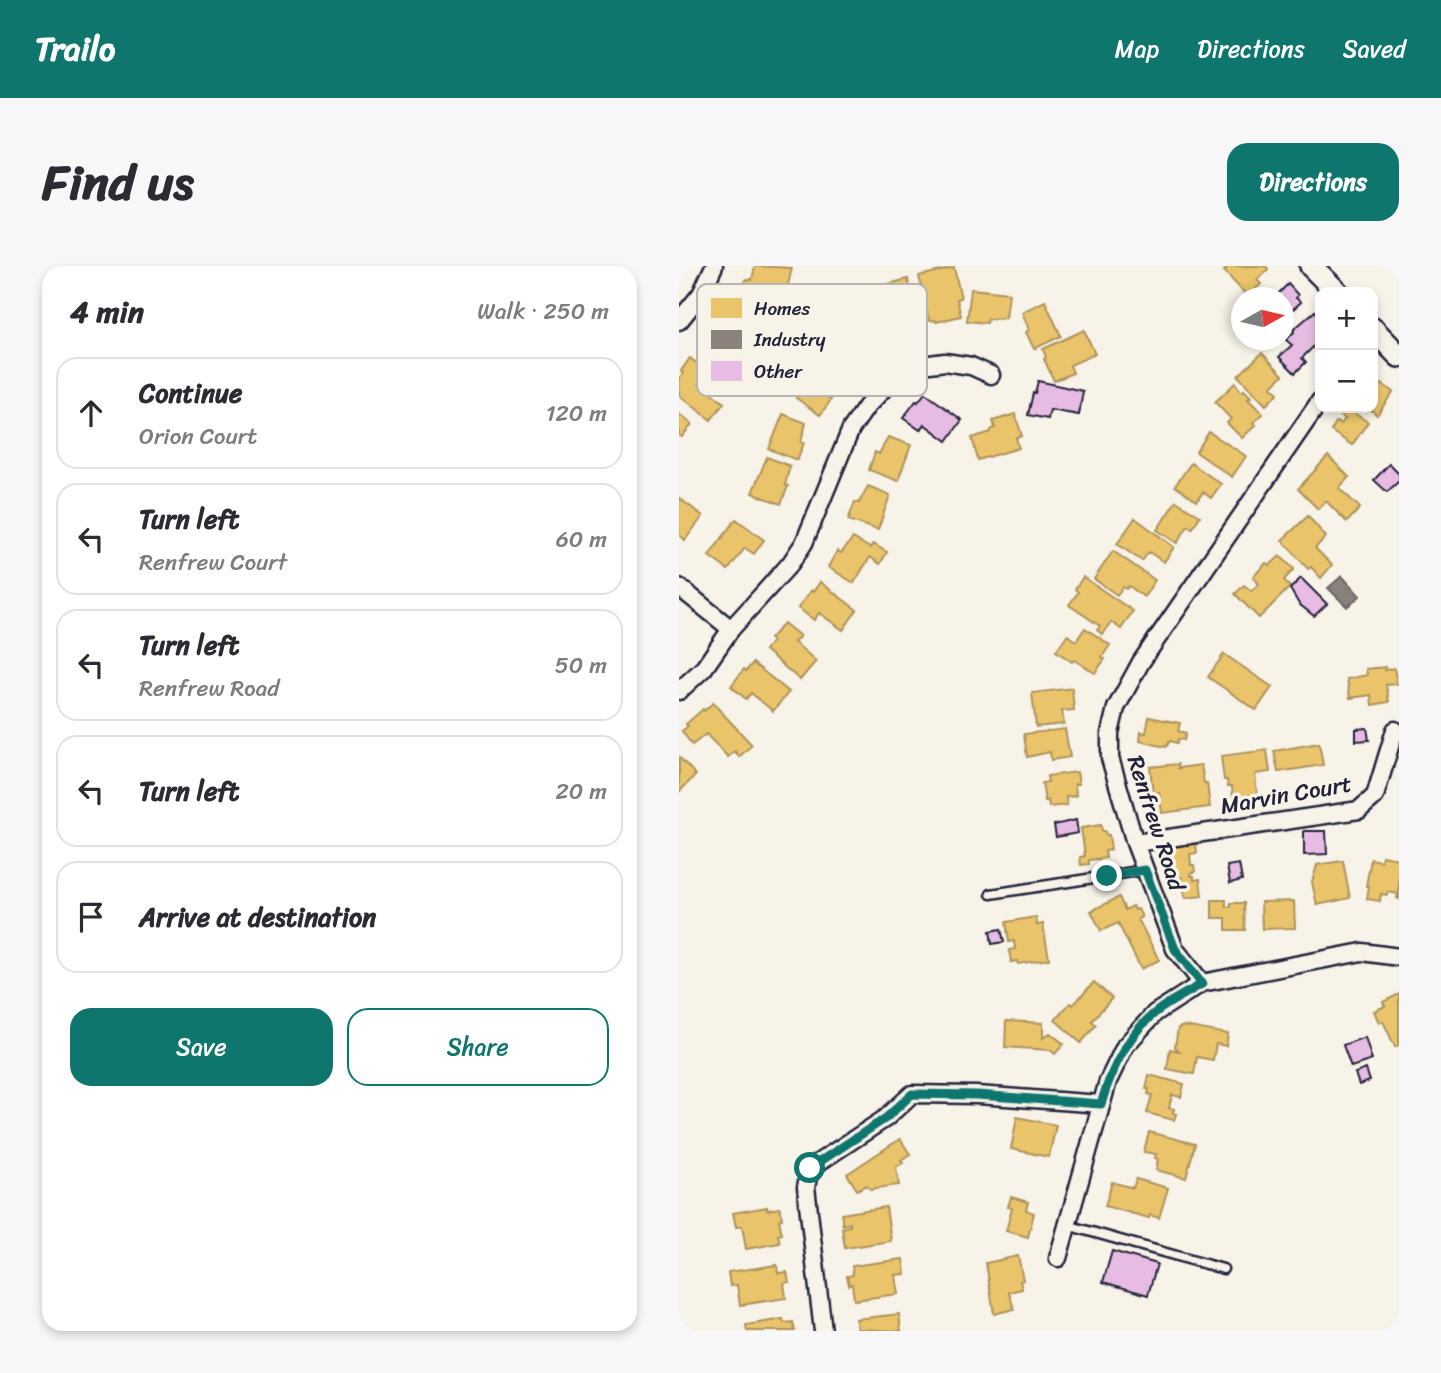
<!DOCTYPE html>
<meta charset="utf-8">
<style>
body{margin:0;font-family:Sriracha,sans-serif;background:#f7f7f7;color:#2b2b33}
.controls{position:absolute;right:21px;top:21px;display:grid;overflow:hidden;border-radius:14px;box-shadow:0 4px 10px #0003}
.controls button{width:63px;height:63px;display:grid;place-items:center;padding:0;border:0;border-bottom:2px solid #e1e1e2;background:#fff;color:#2b2b33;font:35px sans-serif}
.compass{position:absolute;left:552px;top:21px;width:63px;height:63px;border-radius:50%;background:#fff;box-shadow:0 4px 10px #0003;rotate:82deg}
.stop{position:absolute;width:21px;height:21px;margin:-16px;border:5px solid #0f766e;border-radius:50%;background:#fff}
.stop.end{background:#0f766e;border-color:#fff;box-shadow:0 2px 7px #0008}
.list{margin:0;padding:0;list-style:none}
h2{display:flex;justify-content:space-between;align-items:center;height:91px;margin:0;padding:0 28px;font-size:30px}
h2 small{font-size:23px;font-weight:400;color:#7c7c81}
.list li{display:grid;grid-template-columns:46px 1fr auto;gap:21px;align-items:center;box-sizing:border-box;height:112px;margin:0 14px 14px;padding:0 14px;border:2px solid #e1e1e2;border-radius:21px}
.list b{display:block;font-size:26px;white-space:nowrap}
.list p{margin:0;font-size:23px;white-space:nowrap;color:#7c7c81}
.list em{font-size:23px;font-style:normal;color:#7c7c81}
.actions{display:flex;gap:14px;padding:21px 28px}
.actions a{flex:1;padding:16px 0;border:2px solid #0f766e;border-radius:21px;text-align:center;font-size:24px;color:#0f766e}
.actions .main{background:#0f766e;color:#fff}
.icon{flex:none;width:38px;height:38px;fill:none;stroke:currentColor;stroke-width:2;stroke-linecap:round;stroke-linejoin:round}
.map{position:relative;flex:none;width:720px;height:1065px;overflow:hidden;border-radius:21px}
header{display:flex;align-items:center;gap:42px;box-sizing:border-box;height:98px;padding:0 35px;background:#0f766e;color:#fff}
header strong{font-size:33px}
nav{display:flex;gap:38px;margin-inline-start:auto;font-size:24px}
.intro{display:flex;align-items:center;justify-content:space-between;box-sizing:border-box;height:168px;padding:0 42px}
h1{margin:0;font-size:49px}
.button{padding:18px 32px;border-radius:21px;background:#0f766e;color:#fff;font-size:24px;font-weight:700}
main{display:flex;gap:42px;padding:0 42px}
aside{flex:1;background:#fff;border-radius:21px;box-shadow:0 4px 10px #0003}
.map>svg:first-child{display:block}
.homes{fill:#e9c46a;stroke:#ad935c;stroke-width:2}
.industry{fill:#8a817c;stroke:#6b6468;stroke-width:2}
.building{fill:#e7bce2;stroke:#22223b;stroke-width:2}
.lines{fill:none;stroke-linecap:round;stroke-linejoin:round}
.service-casing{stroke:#22223b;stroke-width:13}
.minor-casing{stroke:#22223b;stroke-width:21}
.tertiary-casing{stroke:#22223b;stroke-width:26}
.service{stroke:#f7f3e8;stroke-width:8}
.minor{stroke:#f7f3e8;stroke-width:16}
.tertiary{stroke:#f7f3e8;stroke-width:21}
.route{stroke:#0f766e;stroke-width:9}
.labels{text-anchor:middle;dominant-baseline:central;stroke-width:7;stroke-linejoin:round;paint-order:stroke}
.street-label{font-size:23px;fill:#22223b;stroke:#f7f3e8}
.key{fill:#f7f3e8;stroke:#b7b4b4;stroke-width:2}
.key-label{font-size:19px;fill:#22223b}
</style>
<header>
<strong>Trailo</strong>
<nav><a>Map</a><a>Directions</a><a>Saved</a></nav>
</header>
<div class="intro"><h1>Find us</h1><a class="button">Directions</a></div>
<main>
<aside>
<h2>4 min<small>Walk · 250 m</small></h2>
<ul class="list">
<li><svg class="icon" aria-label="ahead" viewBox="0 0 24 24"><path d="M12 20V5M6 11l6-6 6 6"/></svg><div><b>Continue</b><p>Orion Court</p></div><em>120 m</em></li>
<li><svg class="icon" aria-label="left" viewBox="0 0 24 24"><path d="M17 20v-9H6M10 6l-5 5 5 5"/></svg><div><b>Turn left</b><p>Renfrew Court</p></div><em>60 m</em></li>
<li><svg class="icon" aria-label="left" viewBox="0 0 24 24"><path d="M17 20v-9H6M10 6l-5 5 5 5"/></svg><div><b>Turn left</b><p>Renfrew Road</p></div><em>50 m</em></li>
<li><svg class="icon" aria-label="left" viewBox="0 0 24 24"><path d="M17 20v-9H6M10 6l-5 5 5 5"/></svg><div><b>Turn left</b></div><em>20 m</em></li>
<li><svg class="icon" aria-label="arrive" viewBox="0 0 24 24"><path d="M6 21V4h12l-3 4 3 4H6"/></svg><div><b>Arrive at destination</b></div></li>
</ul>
<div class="actions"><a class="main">Save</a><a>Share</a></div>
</aside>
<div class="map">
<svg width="720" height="1065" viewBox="0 0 720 1065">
<rect width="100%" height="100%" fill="#f7f3e8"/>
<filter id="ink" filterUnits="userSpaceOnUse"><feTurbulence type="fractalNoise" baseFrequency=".0143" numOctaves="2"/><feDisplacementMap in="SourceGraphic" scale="14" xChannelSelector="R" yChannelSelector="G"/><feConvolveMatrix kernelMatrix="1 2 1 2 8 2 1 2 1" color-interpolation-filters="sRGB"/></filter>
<g filter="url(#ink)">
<!-- homes -->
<path class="homes" d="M76,0L113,2L108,23L90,19L87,33L64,28L67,13L73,14Z
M550,0H587L589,3L578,14L582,18L569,31L545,5Z
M275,2L282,32L278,33L282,50L257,56L256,54L250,55L240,10Z
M229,13L240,59L209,68L204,49L212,47L205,19Z
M292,23L330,27L327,52L309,53L308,57L288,55Z
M366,35L382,70L355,83L347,66L350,64L343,46Z
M405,64L416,88L391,99L394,107L375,115L365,93L367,92L364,83Z
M583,87L604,109L592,121L599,127L587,139L559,110Z
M11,92L29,106L20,117L45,137L32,154L0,129V112L4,107L2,105Z
M138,101L158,115L148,131L152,134L141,149L117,132Z
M556,117L563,126L565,124L572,131L569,133L584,148L574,157L577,159L563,172L548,157L552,153L536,136Z
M694,118L700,121L703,118L714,126L698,149L691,143L687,146L681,142H694Z
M667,142L689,156L673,179L652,165L657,156L662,158L666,153L661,149Z
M0,148L13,158L3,171L0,169Z
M104,148L127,157L122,176L125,177L118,194L90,183Z
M336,148L343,170L337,172L340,182L299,194L293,172L312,166V164L316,162L314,155Z
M530,166L567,190L553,211L517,186Z
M209,171L232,179L219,215L190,204L196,186L200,188Z
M649,190L670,211L660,222L681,242L668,256L647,235L639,243L619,223Z
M88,191L111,200L106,219L109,220L102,238L73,227Z
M512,197L542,218L532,232L524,226L518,235L496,220Z
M189,220L211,229L199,264L169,254L176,236L180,237Z
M0,232L24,250L6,274L0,269Z
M497,235L521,250L513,263L509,260L498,277L478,264Z
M629,250L647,271L636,282L653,299L642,312L632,301L629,303L603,274Z
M456,252L495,281L485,296L470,286L463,295L438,278Z
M57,253L85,274L75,288L66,282L49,304L30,290Z
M174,272L191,282L194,278L208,286L201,298L191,291L175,317L149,301L158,285L162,287Z
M434,285L476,314L465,331L450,320L447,323L444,321L438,329L415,313Z
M601,290L615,303L605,314L611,321L580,352L556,328L565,319L572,325L580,318L574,311L587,297L591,299Z
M404,311L454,345L442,363L432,356L423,368L418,364L421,360L390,339L399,326L396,323Z
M141,316L178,344L164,364L140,347L135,354L119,342L132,324L134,326Z
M105,357L121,370L115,376L137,395L121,414L86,384L93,375L91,373Z
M406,362L431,379L423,391L426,393L416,407L395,394L393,396L377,385L388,369L397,375Z
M545,388L593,421L577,444L529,411Z
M74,397L110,426L94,445L72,427L67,433L52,420L65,403L67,405Z
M706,401V404L715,402L718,418L707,419L710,436L693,439L692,429L671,432L668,413L688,409L687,403Z
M393,422L395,444L383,445L385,458L357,461L353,427Z
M34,437L73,479L60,491L56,485L49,491L27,468L13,479L3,465L9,460L7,458L24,443L25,445Z
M470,451L501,457L499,465L507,467L505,474L499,473L498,477L491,475L487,481L461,475L462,466L467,467Z
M386,463L391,491L372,494L371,486L348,491L345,468Z
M640,477L644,499L599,506L595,485Z
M588,484L591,506L576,508L578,528L554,532L553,520H549L548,514H545L542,490Z
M0,491L17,509L0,526Z
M499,498V502L522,499L525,517H528L531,541L483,547L480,526L474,527L471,501Z
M398,506L400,518H396L397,530L387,531L388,539L370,541L369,534L366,535L363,517L369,516L368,510Z
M422,559L423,565H426L427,569H430L432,584L426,585L427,592L410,594V598L402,599L401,591L406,590L402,562Z
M517,578L518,587L511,588L512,599H515L516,606L512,607V610H515V614L521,613L523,630L506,632L503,612L498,613L496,600H490L488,581Z
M703,590L720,593V633L718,632L719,628L709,626L708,629L702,628L701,635L688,633L690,620H687L692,593L702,595Z
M664,595L671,632L638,639L633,616L638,599Z
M440,631L446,644L454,640L456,644L459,643L463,651L459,653L480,694L462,703L439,657L422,665L412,645Z
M533,634H547V641H552V637H565L566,664H547V652H533Z
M615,635L616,662L583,663L582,636Z
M357,651L358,659L364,658L370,693L339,698L338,695L332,696L330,684L336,683L335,675L330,676L327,656Z
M415,716L433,732L413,755L417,759L402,777L376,754L391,737L394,739Z
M720,728V779L716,781L704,755L700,757L695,745L706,740L704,736Z
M327,755L364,757V772L371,767L385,778L376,788L371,784L326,781Z
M505,760L549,768L547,780L537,778L534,794L518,791L515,808L488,803L491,783L500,785L496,781L499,762Z
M470,809L505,818L502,831L493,829L490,842L495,843L494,847L497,848L495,854L468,847L473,829L469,828L470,823H467Z
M338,851L377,859L370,891L332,883Z
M470,866L516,878L507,912L477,904L479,893L476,892L477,888L465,886Z
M221,873L231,888L222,894L224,897L217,901L220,919L191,923L188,919L178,924L168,908Z
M457,913L489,922L480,952L471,949L470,952L426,940L433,916L454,922Z
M332,931L349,936L347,944L355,947L349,971L327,965L333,942L329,941Z
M88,941V944L101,942L103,953L100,954L103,968L99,969L101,977L67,983L63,960L57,961L54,947Z
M207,941L212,975L166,982L163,962L171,960V957L164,959L162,948Z
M339,990L344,1014L341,1015L343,1023L330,1026L335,1043L315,1048L307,997Z
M224,993L226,1008L216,1009L219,1028L175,1034L173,1018L170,1019L168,1010L174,1009L173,1000Z
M98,999L99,1007L108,1006L110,1016L105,1017L107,1032L61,1039L58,1019L51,1020L49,1006Z
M220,1048L222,1065L178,1063L177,1053Z
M104,1053L105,1057L114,1056L116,1065H68L67,1059Z"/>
<!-- industry -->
<path class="industry" d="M663,310L681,330L668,341L649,322Z"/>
<!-- building -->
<path class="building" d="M609,18L619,29L617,32L622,36L610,47L606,43L604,45V32H595Z
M636,45L641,51V77H638L623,92L627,96L616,107L600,91L613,79L607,74L615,66L614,64Z
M359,115L404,125L400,149L371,144L369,153L349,149L354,127H356Z
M246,127L283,154L268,175L245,158L241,164L224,152L237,135L239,136Z
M710,198L720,208V215L708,226L695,214Z
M622,312L648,338L635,350L620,338L611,323Z
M688,462L690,474L677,475V463Z
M397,554L399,567L377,571L375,559Z
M625,565H647L648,588L625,589Z
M560,598L563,614L551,617L548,600Z
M322,663L325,676L313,678L311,665Z
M686,771L693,794L672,801L664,779Z
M687,803L691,815L680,819L676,807Z
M433,985L478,998L469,1029L424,1016Z"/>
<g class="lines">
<!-- service casing -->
<g class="service-casing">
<path id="service" d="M312,628L466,604
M388,959L544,1003"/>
</g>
<!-- minor casing -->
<g class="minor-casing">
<path id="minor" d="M0,55L22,28L35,0
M0,321L52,363
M0,425L25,402L52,363L111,298L125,277L172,163L188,140L219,108L243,99L266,96L292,100L312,109
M456,577L680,544L696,530L716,464
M523,717L496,683L456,577L431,492V467L437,442L462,396L641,135
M379,992L429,815L446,780L476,747L523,717L683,686L720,691
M144,1065L127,921L131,902L207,852L233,828L298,829L422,838"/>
</g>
<!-- tertiary casing -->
<g class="tertiary-casing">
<path id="tertiary" d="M632,0L658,26
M694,63L720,90"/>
</g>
<!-- service -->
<use href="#service" class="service"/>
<!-- minor -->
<use href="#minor" class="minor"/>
<!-- tertiary -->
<use href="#tertiary" class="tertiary"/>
</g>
</g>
<g class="lines" filter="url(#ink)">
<!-- route -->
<path class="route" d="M131,902L207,852L233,828L298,829L422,838C432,804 448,769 477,746C491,735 508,727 523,718L496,683L466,604L428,610"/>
</g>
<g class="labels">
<!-- street labels -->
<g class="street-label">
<text transform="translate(607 529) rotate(-10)">Marvin Court</text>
<text transform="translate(477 557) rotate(72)">Renfrew Road</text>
</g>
</g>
<!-- legend -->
<rect x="18" y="18" width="230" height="112" rx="10" class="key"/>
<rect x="32" y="32" width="31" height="20" fill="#e9c46a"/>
<rect x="32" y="64" width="31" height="19" fill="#8a817c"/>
<rect x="32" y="95" width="31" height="20" fill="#e7bce2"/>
<g class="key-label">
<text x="75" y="49">Homes</text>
<text x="75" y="80">Industry</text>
<text x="75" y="112">Other</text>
</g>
</svg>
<div class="controls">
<button>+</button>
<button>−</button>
</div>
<svg class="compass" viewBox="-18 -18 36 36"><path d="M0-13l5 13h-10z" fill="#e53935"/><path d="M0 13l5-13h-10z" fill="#7c7c81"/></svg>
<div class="stop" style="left:131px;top:902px"></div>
<div class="stop end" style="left:428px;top:610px"></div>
</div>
</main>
